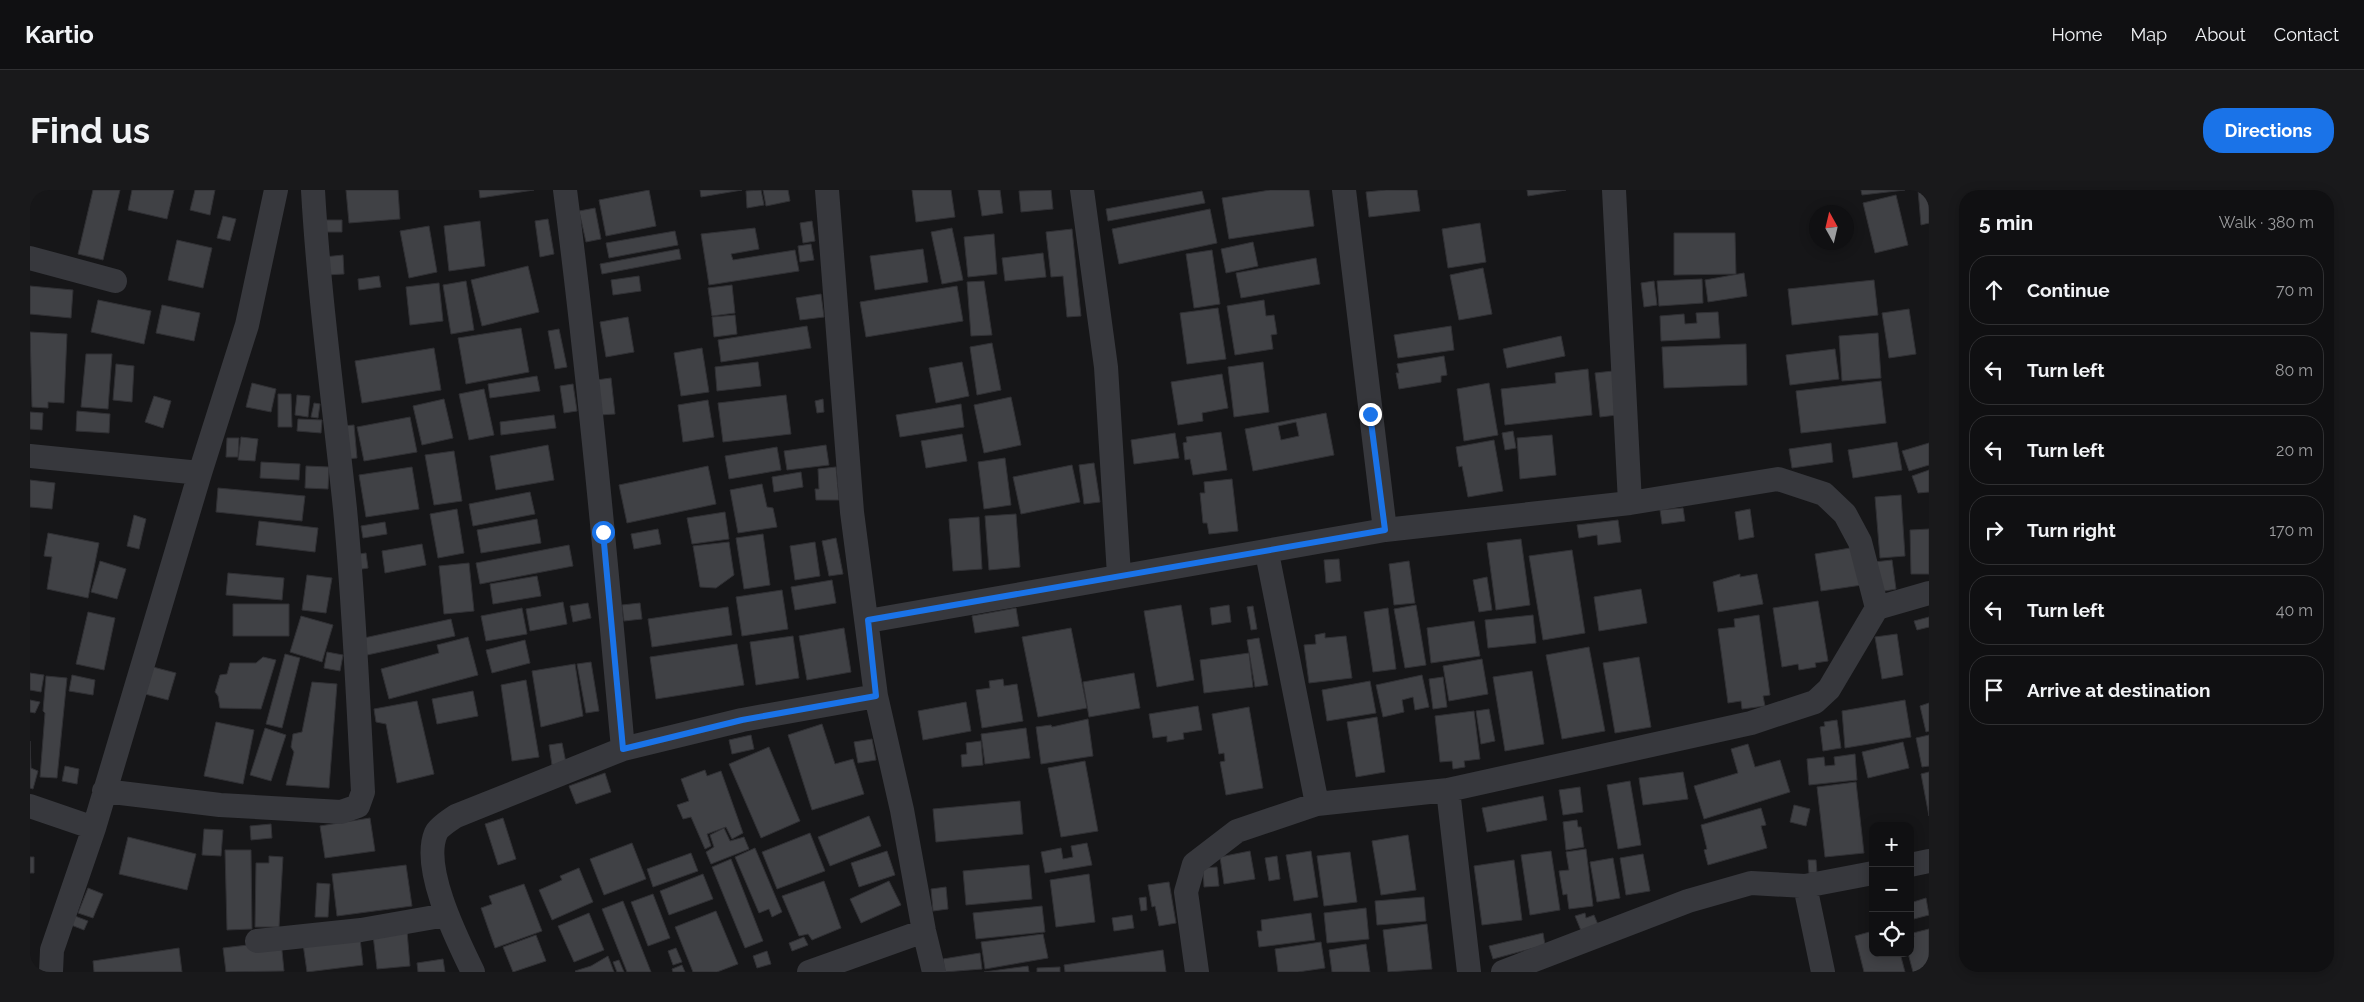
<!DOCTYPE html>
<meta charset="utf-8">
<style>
body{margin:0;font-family:Raleway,sans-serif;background:#19191b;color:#f1f3f6}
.controls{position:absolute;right:15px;bottom:15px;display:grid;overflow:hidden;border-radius:10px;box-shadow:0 2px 12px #0003}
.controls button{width:45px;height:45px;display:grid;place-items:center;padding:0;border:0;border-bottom:1px solid #303032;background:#101012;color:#f1f3f6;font:25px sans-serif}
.compass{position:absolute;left:1779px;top:15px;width:45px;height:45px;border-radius:50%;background:#101012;box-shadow:0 2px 12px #0003;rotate:352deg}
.stop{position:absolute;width:15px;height:15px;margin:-11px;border:4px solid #1a73e8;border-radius:50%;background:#fff}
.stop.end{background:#1a73e8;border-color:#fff;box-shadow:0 1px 5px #0008}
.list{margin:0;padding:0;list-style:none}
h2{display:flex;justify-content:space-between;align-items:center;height:65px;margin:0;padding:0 20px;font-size:21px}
h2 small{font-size:16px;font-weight:400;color:#9c9d9f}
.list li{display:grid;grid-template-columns:32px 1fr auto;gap:15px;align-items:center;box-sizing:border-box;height:70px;margin:0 10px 10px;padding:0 10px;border:1px solid #303032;border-radius:20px}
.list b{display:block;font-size:19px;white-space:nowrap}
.list em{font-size:16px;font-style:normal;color:#9c9d9f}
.icon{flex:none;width:28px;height:28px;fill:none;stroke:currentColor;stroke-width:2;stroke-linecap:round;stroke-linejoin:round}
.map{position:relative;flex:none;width:1899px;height:782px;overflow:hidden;border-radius:20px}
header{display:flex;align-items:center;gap:30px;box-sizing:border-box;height:70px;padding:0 25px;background:#101012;border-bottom:1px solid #303032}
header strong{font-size:24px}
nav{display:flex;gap:28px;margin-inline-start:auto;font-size:18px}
.intro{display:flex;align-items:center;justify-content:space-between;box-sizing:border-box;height:120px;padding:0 30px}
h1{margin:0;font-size:35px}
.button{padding:12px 22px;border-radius:20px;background:#1a73e8;color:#fff;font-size:18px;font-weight:700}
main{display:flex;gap:30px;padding:0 30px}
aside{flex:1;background:#101012;border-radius:20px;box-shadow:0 2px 12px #0003}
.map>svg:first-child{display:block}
.building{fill:#404145;stroke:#303034;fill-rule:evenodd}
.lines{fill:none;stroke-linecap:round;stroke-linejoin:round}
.street{stroke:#37383d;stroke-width:24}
.route{stroke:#1a73e8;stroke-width:6}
</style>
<header>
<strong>Kartio</strong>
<nav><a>Home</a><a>Map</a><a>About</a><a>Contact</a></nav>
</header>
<div class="intro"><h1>Find us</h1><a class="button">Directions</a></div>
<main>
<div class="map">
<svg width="1899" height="782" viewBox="0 0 1899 782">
<rect width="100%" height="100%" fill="#161618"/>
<!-- building -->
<path class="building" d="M63,0H90L73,70L48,64Z
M102,0H144L137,29L98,20Z
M165,0H185L180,25L160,20Z
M316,0H368L370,29L319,33Z
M449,0H504L450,8Z
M619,0L626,36L576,46L569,10Z
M670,0H712L671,7Z
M731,0L734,15L717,18L716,1Z
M733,0H758L760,11L736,16Z
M882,0H921L925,27L886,32Z
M948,0H970L973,23L952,26Z
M1021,0L1023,19L991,22L989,1Z
M1240,0H1279L1284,36L1199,49L1192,8Z
M1356,0H1387L1390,21L1339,27L1336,2Z
M1497,0H1536L1498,6Z
M1831,0H1875L1832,5Z
M1888,0H1899V33L1891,35Z
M1172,1L1175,13L1078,31L1076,19Z
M1866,5L1878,55L1845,63L1833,13Z
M565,18L571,49L556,52L549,21Z
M1180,19L1187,53L1089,74L1082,39Z
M193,26L206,29L200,51L187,48Z
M518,29L524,64L510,67L505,31Z
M295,30H312V42H295Z
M450,31L455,76L419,81L414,36Z
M782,31L785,51L773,53L770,33Z
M1450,33L1456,72L1418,78L1412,39Z
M399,36L407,82L379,88L370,41Z
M725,38L729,59L701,64L703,70L765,60L769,81L679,95L671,44Z
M922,38L933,90L912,94L901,42Z
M1042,39L1051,126L1037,127L1033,86L1021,87L1016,42Z
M645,41L648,55L579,68L576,53Z
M1644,43H1705L1706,84L1644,85Z
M964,44L967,84L938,87L934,47Z
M147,50L182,58L173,98L138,90Z
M1223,52L1228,76L1196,83L1191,59Z
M781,54L784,70L770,72L768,56Z
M649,59L651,69L572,84L570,74Z
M893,59L898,92L845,100L840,66Z
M1182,60L1190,114L1164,118L1156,64Z
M1013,63L1016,87L975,91L972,68Z
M313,65L314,84L296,85L294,67Z
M1286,68L1290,94L1211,108L1206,83Z
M498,76L509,122L452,136L441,90Z
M1453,78L1462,124L1429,130L1420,85Z
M1714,83L1717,106L1678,112L1675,90Z
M349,86L351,97L329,100L328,89Z
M609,86L611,101L583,105L581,90Z
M1672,89L1673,113L1629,116L1627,91Z
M1844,90L1848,125L1762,135L1758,99Z
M436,91L444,140L421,144L413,95Z
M954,91L962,145L941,146L937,92Z
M1624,91L1627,115L1614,117L1611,93Z
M409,93L413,131L380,135L376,97Z
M702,95L705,123L682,126L678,98Z
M0,96L43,100L41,128L0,124Z
M927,96L933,131L836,147L830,112Z
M791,104L794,127L770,130L766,108Z
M68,110L121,121L114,154L61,142Z
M1234,110L1236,126L1244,125L1247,144L1241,145L1243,159L1205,165L1197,116Z
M132,115L170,123L164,151L126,143Z
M1188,118L1196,169L1157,174L1150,123Z
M1879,119L1886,164L1859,168L1852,123Z
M1688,122L1690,148L1631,151L1630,126L1654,124L1655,134L1667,133L1666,123Z
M705,125L707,144L684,147L682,127Z
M598,127L604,162L576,167L570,132Z
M777,136L781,158L691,172L688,150Z
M1421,136L1424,160L1368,168L1364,145Z
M491,138L499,182L436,194L428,148Z
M529,139L537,177L525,179L518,141Z
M0,142L37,144L34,213L18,212V218L2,217Z
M1848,143L1851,188L1812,191L1809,146Z
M1531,146L1535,166L1477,178L1473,159Z
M962,153L971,200L947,205L940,157Z
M1716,154L1717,195L1634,198L1632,157Z
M404,158L411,200L332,213L325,171Z
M672,158L679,202L651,206L644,163Z
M1805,159L1809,189L1760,195L1756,165Z
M56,164H82L78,219L51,217Z
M1414,166L1417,185L1411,186V192L1369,199L1366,183H1369L1367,174Z
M728,172L731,196L687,201L685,177Z
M932,172L939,206L906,213L899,178Z
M1233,172L1239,222L1204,227L1198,177Z
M86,174L104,176L102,212L83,210Z
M1558,179L1562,225L1475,235L1471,199L1526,193L1525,183Z
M1583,181L1587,225L1570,227L1565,183Z
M1192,184L1198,218L1172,223L1173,231L1148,235L1141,192Z
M507,186L510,201L460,208L458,194Z
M581,188L585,224L569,225L566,190Z
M1851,191L1856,233L1771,243L1766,201Z
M222,193L246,199L241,222L216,217Z
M1459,193L1468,245L1434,251L1427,199Z
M543,194L547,221L534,223L530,196Z
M454,199L464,245L439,250L429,204Z
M248,204H261L262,237H248Z
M267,205L280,206L278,227L265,225Z
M756,205L761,244L693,252L688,213Z
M124,206L141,211L133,238L115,232Z
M981,207L991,255L954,263L944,215Z
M414,209L423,248L392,255L383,216Z
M793,209L794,222L787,223L785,211Z
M678,210L684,247L653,252L648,215Z
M284,213L290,214L288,228L281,227Z
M931,214L934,237L870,247L866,225Z
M47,221L80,224L79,243L46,241Z
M0,222L13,223L12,240L0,239Z
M1296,223L1304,265L1223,281L1215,239ZM1266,232L1269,246L1251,250L1248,236Z
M524,225L526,238L471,245L470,232Z
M380,227L387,262L334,271L327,237Z
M268,229L292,230L291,243L267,241Z
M324,235L327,268L315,269L312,236Z
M1483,241L1486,258L1475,260L1472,243Z
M1191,242L1197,280L1163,285L1160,269L1155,270L1153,253L1157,252L1156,247Z
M1145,243L1149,268L1104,274L1101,250Z
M932,244L937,271L896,278L891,251Z
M1522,245L1526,285L1490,289L1487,248Z
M211,247L228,249L225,271L208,270Z
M197,248H209L208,267H196Z
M1464,250L1473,301L1438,307L1432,276L1429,277L1426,257Z
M1867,252L1872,280L1823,288L1818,260Z
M1801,253L1803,272L1762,278L1759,259Z
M1899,253V275L1879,281L1872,261Z
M518,255L524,290L466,300L460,266Z
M796,255L799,275L757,280L754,261Z
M747,257L751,280L699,289L695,266Z
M424,261L432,311L404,315L395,265Z
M975,268L981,315L954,319L948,272Z
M231,272L270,274L269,290L230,288Z
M1064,273L1070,312L1054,314L1049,275Z
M1042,275L1050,312L991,324L983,287Z
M276,276L299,277L298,299L275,298Z
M678,276L686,314L597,333L589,295Z
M382,277L389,319L336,327L329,285Z
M806,277L809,310H786L785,299H789L788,279Z
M1899,280V302L1888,303L1882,286Z
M771,282L773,297L744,302L742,287Z
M1202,289L1208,341L1179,344L1177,333H1173L1170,303H1175L1174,292Z
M0,290L25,293L22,319L0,317Z
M732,294L737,317L743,318L747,337L708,343L700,300Z
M188,298L275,306L272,331L186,322Z
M500,302L505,324L443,336L439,314Z
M1871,305L1875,366L1850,368L1845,307Z
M1653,318L1655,331L1632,334L1630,320Z
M427,319L434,363L408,368L400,324Z
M1720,319L1724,347L1709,350L1705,322Z
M695,322L699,349L662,354L657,328Z
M986,324L990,377L959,380L955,326Z
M104,325L116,329L109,359L97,356Z
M949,327L952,379L923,381L919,329Z
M507,329L511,353L451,363L447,340Z
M1588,330L1591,352L1568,355L1567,345L1549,348L1547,335Z
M229,331L288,338L285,362L226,355Z
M355,332L357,344L333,348L331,336Z
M628,339L631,354L604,359L601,344Z
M1899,339V384H1881L1880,340Z
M18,343L69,353L58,408L17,399L22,367L14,366Z
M733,344L740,395L714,399L706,348Z
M806,348L813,384L799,386L792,351Z
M1491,349L1500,415L1466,420L1457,353Z
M699,352L704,385L686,398L670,397L663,356Z
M785,352L790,386L765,390L760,356Z
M392,354L396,375L355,383L352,361Z
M539,355L543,376L450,394L446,373Z
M1826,357L1832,395L1791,401L1785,364Z
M1542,360L1555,443L1513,450L1499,366Z
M336,363L338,378L326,380L323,365Z
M1309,369L1311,391L1296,393L1294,370Z
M1862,370L1866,399L1849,402L1844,372Z
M70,371L96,379L87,409L61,402Z
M1379,371L1385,413L1364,415L1359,374Z
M439,373L444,421L414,424L409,376Z
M198,383L254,388L252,410L196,405Z
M1710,384V387L1727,384L1733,414L1688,422L1683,392Z
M277,385L302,388L296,423L272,420Z
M507,386L511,406L463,414L460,394Z
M1457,387L1462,420L1449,422L1443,390Z
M802,390L806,413L765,420L761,397Z
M1611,399L1617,433L1569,441L1564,407Z
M752,400L758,439L712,446L706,407Z
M1788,411L1798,471L1785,473L1786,477L1769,480L1768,474L1752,477L1743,418Z
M533,412L537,434L500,441L496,419Z
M558,413L561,428L543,432L540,416Z
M610,413L612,429L594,431L592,415Z
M203,414H259V446H203Z
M1151,415L1164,490L1127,497L1114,421Z
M1199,415L1201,432L1182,435L1180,418Z
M1386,415L1396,475L1375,478L1364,419Z
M1223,416L1227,439L1221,440L1217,417Z
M698,417L702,445L622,457L618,429Z
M492,418L497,444L456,451L451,426Z
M986,418L989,436L945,443L942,426Z
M1358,418L1366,479L1343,482L1334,422Z
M58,422L85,428L74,480L46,474Z
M1503,425L1506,453L1458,458L1455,430Z
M1729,425L1740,505L1733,506L1735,516L1712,519L1711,511L1698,513L1688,439L1705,437L1704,429Z
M271,426L303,435L292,472L260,462Z
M1899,427V437L1887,440L1884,431Z
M421,429L425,446L337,465L334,448Z
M1444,431L1450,466L1401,473L1397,438Z
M814,438L821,482L777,490L769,446Z
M1041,438L1057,518L1008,527L992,447Z
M1295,443V448L1316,446L1322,488L1279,493L1274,455L1286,454L1285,445Z
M1867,444L1873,485L1852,489L1845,447Z
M763,446L769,488L726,495L720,452Z
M438,447L448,485L359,509L351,479L409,463L407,455Z
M1229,448L1238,495L1225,497L1217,450Z
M495,450L500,473L462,483L456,460Z
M707,454L714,495L626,509L620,467Z
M1559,457L1575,541L1532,549L1516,465Z
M297,462L313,465L310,481L294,478Z
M1219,463L1223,497L1174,503L1170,470Z
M255,464L270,468L252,538L236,534Z
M233,467L246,470L231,519L190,518L188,506L185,502L190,485L197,484L200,473H226Z
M1609,467L1621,537L1585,543L1573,473Z
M1452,469L1458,504L1419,511L1413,476Z
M561,472L569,521L556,523L547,474Z
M545,474L553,526L511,537L502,481Z
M123,477L146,483L138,510L115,504Z
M1502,481L1514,554L1475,561L1463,487Z
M0,483L14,485L11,502L0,500Z
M1104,483L1110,518L1059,527L1053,492Z
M42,485L65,490L63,505L39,501Z
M1392,485L1399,517L1385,520L1383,507L1372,510L1374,522L1353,527L1346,495Z
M16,486L37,488L27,588L10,587L15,523L13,521Z
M1413,487L1417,517L1403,519L1399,489Z
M973,489L974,496L987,494L993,531L952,538L946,500L960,498L959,491Z
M496,490L509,567L482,571L471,495Z
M1340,491L1346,523L1297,531L1292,500Z
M282,492L307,494L299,598L256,595L264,562L261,557L263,544L272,542Z
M443,501L448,526L407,534L402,509Z
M0,510L10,512L5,523L0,522Z
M1875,510L1881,547L1815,558L1812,521Z
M387,511L404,584L367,593L356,534L346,532L344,519Z
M936,512L941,541L893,550L888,521Z
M1899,513V541L1896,542L1890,516Z
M1168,516L1172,540L1153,543L1154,549L1137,552V546L1123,548L1119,524Z
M1219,517L1233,598L1196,605L1190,572L1195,571L1194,563L1189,564L1182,524Z
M1459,519L1465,551L1451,554L1446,521Z
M1444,521L1450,569L1434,571L1435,577L1423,579L1422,571L1410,572L1405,526Z
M1347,527L1355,582L1326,587L1317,532Z
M1058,529L1063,566L1011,574L1006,537L1021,535L1022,537Z
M1807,530L1811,558L1793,561L1790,537L1795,536L1794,532Z
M186,532L224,540L213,594L174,586Z
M792,534L805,574L823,569L834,604L782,620L758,545Z
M235,538L256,545L241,591L220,585Z
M996,538L1000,568L955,574L951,544Z
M721,545L724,559L702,564L699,550Z
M1899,545V576L1892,577L1886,548Z
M842,549L846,570L828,573L824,552Z
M0,551L1,578L8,581L3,599L0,598Z
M951,551L953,575L932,577L931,565L937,564L936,553Z
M1873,552L1879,578L1838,588L1832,562Z
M532,553L536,573L522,575L519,555Z
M1718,554L1725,577L1750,570L1760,602L1674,629L1664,596L1708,583L1701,559Z
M739,557L770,631L731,648L699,574Z
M1825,564L1827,590L1779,595L1777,569L1794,567L1795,576L1805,575L1804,567Z
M1055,571L1068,641L1031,647L1018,578Z
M35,576L49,579L47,594L32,591Z
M675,580L677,586L691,581L713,643L702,649L696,637L677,644L681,656L675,659L661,627L653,629L647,615L659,611L651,589Z
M1653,582L1658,609L1613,615L1609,588Z
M1899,582V626L1891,584Z
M575,583L581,602L546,614L539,596Z
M1600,591L1611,655L1588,659L1577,595Z
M1826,592L1834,663L1795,667L1787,597Z
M1550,597L1553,622L1533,625L1529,600Z
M1513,606L1517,630L1457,642L1452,618Z
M990,611L993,644L906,652L903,619Z
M1764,615L1780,619L1776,636L1760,632Z
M1731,618L1736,635L1731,636L1737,658L1678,675L1674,660L1677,659L1671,635Z
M839,626L851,656L800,676L788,647Z
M340,628L345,661L295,668L290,636Z
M473,628L486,669L468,675L455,634Z
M1547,630L1548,637H1551L1554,657L1536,660L1533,632Z
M241,634L242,648L221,650L220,636Z
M694,638L700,651L714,647L719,659L681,674L676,662L684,657L680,645Z
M174,639L193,640L191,666L172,665Z
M780,643L795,681L747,699L732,662Z
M1378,645L1386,700L1351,705L1342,651Z
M98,647L166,664L157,700L89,684Z
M602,653L616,689L574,705L560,669Z
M1057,653L1062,675L1015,683L1011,662L1031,658L1033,669L1043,667L1041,656Z
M725,658L752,722L742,727L739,719L729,723L705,667Z
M1556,659L1563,716L1539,719L1537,704L1533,705L1529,681L1539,680L1536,662Z
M195,660H221L222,739L197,740Z
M857,661L865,685L829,697L821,673Z
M1220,661L1225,689L1194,694L1190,667Z
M1281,661L1288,707L1264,711L1256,665Z
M1521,661L1530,720L1500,725L1491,665Z
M1320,662L1327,712L1294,716L1287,666Z
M661,663L668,681L623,697L617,679Z
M1613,664L1620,701L1596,705L1590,668Z
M239,666L253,667L249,737H225L226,673H239Z
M1247,666L1250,689L1239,691L1235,668Z
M0,667H4V683H0Z
M1583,668L1590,708L1567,712L1560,672Z
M701,669L733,751L715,758L682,677Z
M1484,670L1492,730L1452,735L1444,676Z
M1778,670H1786L1787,683H1779Z
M376,675L382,716L307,726L302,684Z
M999,675L1002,709L936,715L933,681Z
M1187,677L1189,696L1174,697L1173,678Z
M549,678L563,712L522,730L509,700L532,690L530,686Z
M673,684L683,709L639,725L630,701Z
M1059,684L1065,732L1026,737L1020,690Z
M794,691L811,738L782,750L778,744L769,746L752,706Z
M859,691L871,715L831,733L820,709Z
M1139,692L1146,733L1129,736L1125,716L1122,717L1118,695Z
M287,693L300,694L298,727H285Z
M494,694L512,741L465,758L451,718L462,714L459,706Z
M916,697L918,719L903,721L901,699Z
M58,698L73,704L63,728L48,723Z
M623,704L640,748L618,756L601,712Z
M1116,707L1117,720L1111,721L1109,708Z
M1394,707L1396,731L1347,735L1345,711Z
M1896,708L1899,725L1880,730V713Z
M593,711L621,782H597L572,719Z
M1012,716L1015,742L946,749L943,723Z
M1336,718L1339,749L1297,753L1294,723Z
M686,721L708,774L687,782H663L645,737Z
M559,723L574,760L544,772L528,736Z
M1281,723L1285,750L1229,757L1227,741H1232L1231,730Z
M1555,723L1556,728L1564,725L1569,737L1552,743L1545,726Z
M1102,725L1104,738L1084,741L1082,728Z
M45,726L58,731L54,740L41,735Z
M1397,734L1402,779L1358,782L1353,740Z
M1899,739V782H1883L1878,763H1880V747H1884L1883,743Z
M377,741L380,776L347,779L343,745Z
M1843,741V763H1870L1875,782H1834L1825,746Z
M1513,743L1515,755L1463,769L1459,756Z
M1013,744L1018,768L955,779L951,752Z
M506,745L516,771L483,782L473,757Z
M774,747L778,755L762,761L759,753Z
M330,748L333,775L277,782L273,754Z
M251,751L254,781L196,782L193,758Z
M1291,752L1295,778L1268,782H1248L1245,759Z
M1336,754L1340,782H1302L1299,760Z
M149,758L152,782H64L63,771Z
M646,758L652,772L643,775L638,761Z
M1133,760L1136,782H1035L1034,775Z
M737,761L741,774L727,778L723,766Z
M950,763L952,779L915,782L913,769Z
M578,766L584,782H546L545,781L561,776Z
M413,769L415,782H388L387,773Z
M589,770L594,782H587L583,772Z
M652,775L655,782H643L642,779Z
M998,776L999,782H954Z
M1030,777V782H1007V778Z"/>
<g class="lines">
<!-- street -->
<path class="street" d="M535,0C559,186 576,372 593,559
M797,0L822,322L846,506L872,620L894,741L904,782
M1052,0L1076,177L1089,385
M1314,0L1355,340
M1584,0L1600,313
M0,68L85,91
M0,266L170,283
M1237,363L1287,614
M838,431L1355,340L1600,313L1748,289L1794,304L1815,324L1830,352L1847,418
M1418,600L1439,782
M74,601L190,615L311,622L328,616L333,602C328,508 324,413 315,319C304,213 289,107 283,0
M0,616L64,638
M1880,675L1899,671
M1775,696L1793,782
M227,751L331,740L416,725
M21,782L22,760L64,638L170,283L217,135L246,0
M443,782C427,749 391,678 406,643C409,637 420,630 426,626L593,559L712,530L846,506
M779,782L894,741
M1167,782L1156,702L1164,674L1207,641L1287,614L1418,600L1721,533L1785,512L1799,499L1847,418L1899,403
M1473,782L1658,711L1721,693L1775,696L1843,683"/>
</g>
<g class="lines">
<!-- route -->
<path class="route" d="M573,342L593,559L712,530L846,506L838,430L1355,340L1340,224"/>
</g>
</svg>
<div class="controls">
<button>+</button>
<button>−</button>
<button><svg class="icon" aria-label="locate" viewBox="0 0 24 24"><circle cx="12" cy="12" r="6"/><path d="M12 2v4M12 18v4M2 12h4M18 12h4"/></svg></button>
</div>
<svg class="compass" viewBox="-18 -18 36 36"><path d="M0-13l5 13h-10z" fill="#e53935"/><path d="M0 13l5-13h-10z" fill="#9c9d9f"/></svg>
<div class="stop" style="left:573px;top:342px"></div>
<div class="stop end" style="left:1340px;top:224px"></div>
</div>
<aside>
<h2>5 min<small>Walk · 380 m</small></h2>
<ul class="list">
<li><svg class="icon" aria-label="ahead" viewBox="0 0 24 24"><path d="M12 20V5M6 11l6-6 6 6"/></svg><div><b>Continue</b></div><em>70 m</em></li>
<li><svg class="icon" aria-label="left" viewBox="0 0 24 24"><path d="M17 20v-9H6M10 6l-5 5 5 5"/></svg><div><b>Turn left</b></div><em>80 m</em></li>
<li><svg class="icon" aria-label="left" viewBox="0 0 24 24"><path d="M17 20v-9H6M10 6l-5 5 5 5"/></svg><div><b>Turn left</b></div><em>20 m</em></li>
<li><svg class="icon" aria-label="right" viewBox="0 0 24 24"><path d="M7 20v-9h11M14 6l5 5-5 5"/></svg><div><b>Turn right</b></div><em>170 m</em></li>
<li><svg class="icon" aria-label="left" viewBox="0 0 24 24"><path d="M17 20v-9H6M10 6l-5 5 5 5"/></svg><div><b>Turn left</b></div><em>40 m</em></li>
<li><svg class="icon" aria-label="arrive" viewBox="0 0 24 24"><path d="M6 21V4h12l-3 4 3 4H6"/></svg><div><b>Arrive at destination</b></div></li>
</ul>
</aside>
</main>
